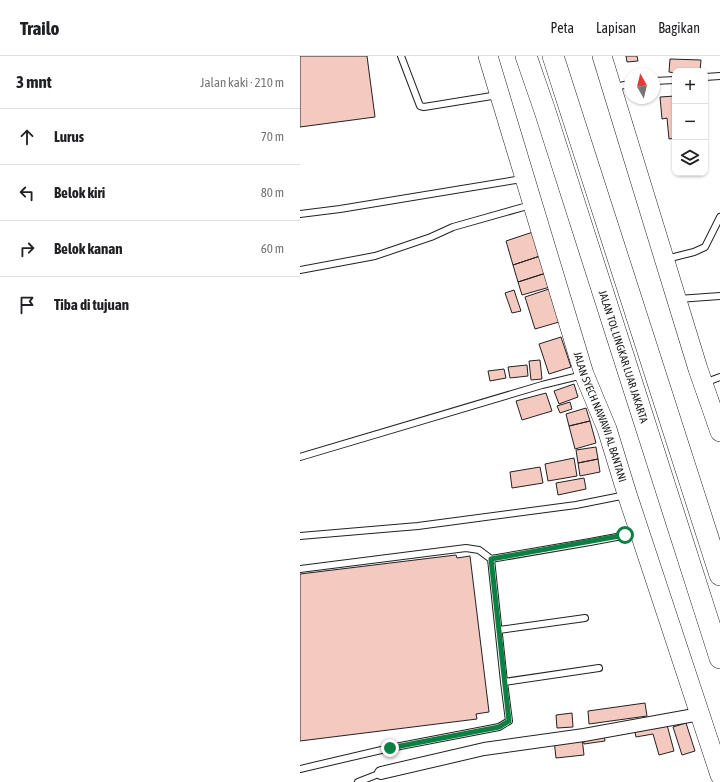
<!DOCTYPE html>
<html lang="id">
<meta charset="utf-8">
<style>
body{margin:0;font-family:"Asap Condensed",sans-serif;background:#f2f2f2;color:#202124}
.controls{position:absolute;right:12px;top:12px;display:grid;overflow:hidden;border-radius:8px;box-shadow:0 1px 3px #0004}
.controls button{width:36px;height:36px;display:grid;place-items:center;padding:0;border:0;border-bottom:1px solid #e0e0e0;background:#fff;color:#202124;font:20px sans-serif}
.compass{position:absolute;left:324px;top:12px;width:36px;height:36px;border-radius:50%;background:#fff;box-shadow:0 1px 3px #0004;rotate:352deg}
.stop{position:absolute;width:12px;height:12px;margin:-9px;border:3px solid #0b8043;border-radius:50%;background:#fff}
.stop.end{background:#0b8043;border-color:#fff;box-shadow:0 1px 4px #0008}
.list{margin:0;padding:0;list-style:none}
h2{display:flex;justify-content:space-between;align-items:center;height:52px;margin:0;padding:0 16px;font-size:17px}
h2 small{font-size:13px;font-weight:400;color:#757577}
.list li{display:grid;grid-template-columns:26px 1fr auto;gap:12px;align-items:center;box-sizing:border-box;height:56px;padding:0 16px;border-top:1px solid #e0e0e0}
.list b{display:block;font-size:15px;white-space:nowrap}
.list em{font-size:13px;font-style:normal;color:#757577}
.icon{flex:none;width:22px;height:22px;fill:none;stroke:currentColor;stroke-width:2;stroke-linecap:round;stroke-linejoin:round}
.map{position:relative;flex:none;width:420px;height:726px;overflow:hidden}
header{display:flex;align-items:center;gap:24px;box-sizing:border-box;height:56px;padding:0 20px;background:#fff;border-bottom:1px solid #e0e0e0}
header strong{font-size:19px}
nav{display:flex;gap:22px;margin-inline-start:auto;font-size:14px}
main{display:flex}
aside{flex:1;background:#fff}
.map>svg:first-child{display:block}
.building{fill:#f3c9c0;stroke:#222}
.lines{fill:none;stroke-linecap:round;stroke-linejoin:round}
.service-casing{stroke:#222;stroke-width:8}
.minor-casing{stroke:#222;stroke-width:14}
.trunk-casing{stroke:#222;stroke-width:20}
.motorway-casing{stroke:#222;stroke-width:22}
.service{stroke:#fff;stroke-width:6}
.minor{stroke:#fff;stroke-width:12}
.trunk{stroke:#fff;stroke-width:19}
.motorway{stroke:#fff;stroke-width:21}
.route{stroke:#0b8043;stroke-width:5}
.labels{text-anchor:middle;dominant-baseline:central;stroke-width:3;stroke-linejoin:round;paint-order:stroke}
.street-label{font-size:11px;fill:#222;stroke:#fff}
</style>
<header>
<strong>Trailo</strong>
<nav><a>Peta</a><a>Lapisan</a><a>Bagikan</a></nav>
</header>
<main>
<aside>
<h2>3 mnt<small>Jalan kaki · 210 m</small></h2>
<ul class="list">
<li><svg class="icon" aria-label="ahead" viewBox="0 0 24 24"><path d="M12 20V5M6 11l6-6 6 6"/></svg><div><b>Lurus</b></div><em>70 m</em></li>
<li><svg class="icon" aria-label="left" viewBox="0 0 24 24"><path d="M17 20v-9H6M10 6l-5 5 5 5"/></svg><div><b>Belok kiri</b></div><em>80 m</em></li>
<li><svg class="icon" aria-label="right" viewBox="0 0 24 24"><path d="M7 20v-9h11M14 6l5 5-5 5"/></svg><div><b>Belok kanan</b></div><em>60 m</em></li>
<li><svg class="icon" aria-label="arrive" viewBox="0 0 24 24"><path d="M6 21V4h12l-3 4 3 4H6"/></svg><div><b>Tiba di tujuan</b></div></li>
</ul>
</aside>
<div class="map">
<svg width="420" height="726" viewBox="0 0 420 726">
<rect width="100%" height="100%" fill="#fff"/>
<!-- building -->
<path class="building" d="M0,0H67L75,61L0,71Z
M326,0H337L338,5L327,6Z
M370,3L401,4L400,15H375V17L369,16Z
M375,40V82L369,83L367,62L362,63L360,41Z
M233,176L240,200L213,209L206,185Z
M240,200L246,217L218,226L213,209Z
M246,217L250,231L222,239L218,226Z
M249,233L259,266L235,273L225,241Z
M214,234L221,255L212,257L205,237Z
M261,281L271,311L249,318L239,288Z
M240,304L242,323L231,324L229,305Z
M227,309L228,320L210,322L208,311Z
M204,313L206,322L190,325L188,315Z
M274,328L278,341L259,348L254,335Z
M246,337L252,355L222,364L216,345Z
M270,346L272,353L260,357L257,350Z
M286,352L290,365L269,370L266,358Z
M290,365L296,387L275,393L269,370Z
M296,391L298,403L278,407L276,394Z
M274,402L277,420L248,425L245,408Z
M298,403L300,416L280,420L278,407Z
M240,411L243,427L212,432L210,416Z
M284,422L286,433L258,439L256,427Z
M156,499L157,502L170,500L189,656L176,658L177,663L0,685V518Z
M345,647L347,660L289,668L288,655Z
M272,657L273,671L257,672L256,659Z
M366,665L374,695L359,699L353,678L336,681L334,671Z
M386,667L395,695L382,699L373,671Z
M304,679L305,685L284,688L283,682Z
M282,682L284,699L256,702L254,684Z"/>
<g class="lines">
<!-- service casing -->
<g class="service-casing">
<path id="service" d="M101,0L120,50L124,51L198,39
M405,21L420,20
M354,25L375,24
M314,31L330,28
M0,158L40,153L222,123
M366,203L394,196L405,191L420,161
M0,214L75,200L131,181L153,171L231,149
M378,243L420,240
M404,327L420,321
M0,401L242,329L283,319
M0,480L118,470L276,449L326,439
M191,503L204,626
M0,513L166,492L179,494L191,503L290,486L338,477
M199,574L285,562
M0,713L90,692L199,671L209,665L204,626L299,612
M58,726L81,717"/>
</g>
<!-- minor casing -->
<g class="minor-casing">
<path id="minor" d="M81,717L184,693L284,679L400,658"/>
</g>
<!-- trunk casing -->
<g class="trunk-casing">
<g id="trunk">
<path id="s1" d="M188,0L284,318L307,373L327,438L420,719"/>
<path d="M302,0L398,313L420,376"/>
</g>
</g>
<!-- motorway casing -->
<g class="motorway-casing">
<g id="motorway">
<path id="s2" d="M226,0L245,55L420,602"/>
<path d="M253,0L420,519"/>
</g>
</g>
<!-- service -->
<use href="#service" class="service"/>
<!-- minor -->
<use href="#minor" class="minor"/>
<!-- trunk -->
<use href="#trunk" class="trunk"/>
<!-- motorway -->
<use href="#motorway" class="motorway"/>
</g>
<g class="lines">
<!-- route -->
<path class="route" d="M90,692L199,671L209,665L191,503L325,479"/>
</g>
<g class="labels">
<!-- street labels -->
<g class="street-label">
<text stroke="none"><textPath href="#s2" startOffset="316">JALAN TOL LINGKAR LUAR JAKARTA</textPath></text>
<text stroke="none"><textPath href="#s1" startOffset="378">JALAN SYECH NAWAWI AL BANTANI</textPath></text>
</g>
</g>
</svg>
<div class="controls">
<button>+</button>
<button>−</button>
<button><svg class="icon" aria-label="layers" viewBox="0 0 24 24"><path d="M12 4l9 5-9 5-9-5zM3 14l9 5 9-5"/></svg></button>
</div>
<svg class="compass" viewBox="-18 -18 36 36"><path d="M0-13l5 13h-10z" fill="#e53935"/><path d="M0 13l5-13h-10z" fill="#757577"/></svg>
<div class="stop" style="left:325px;top:479px"></div>
<div class="stop end" style="left:90px;top:692px"></div>
</div>
</main>
